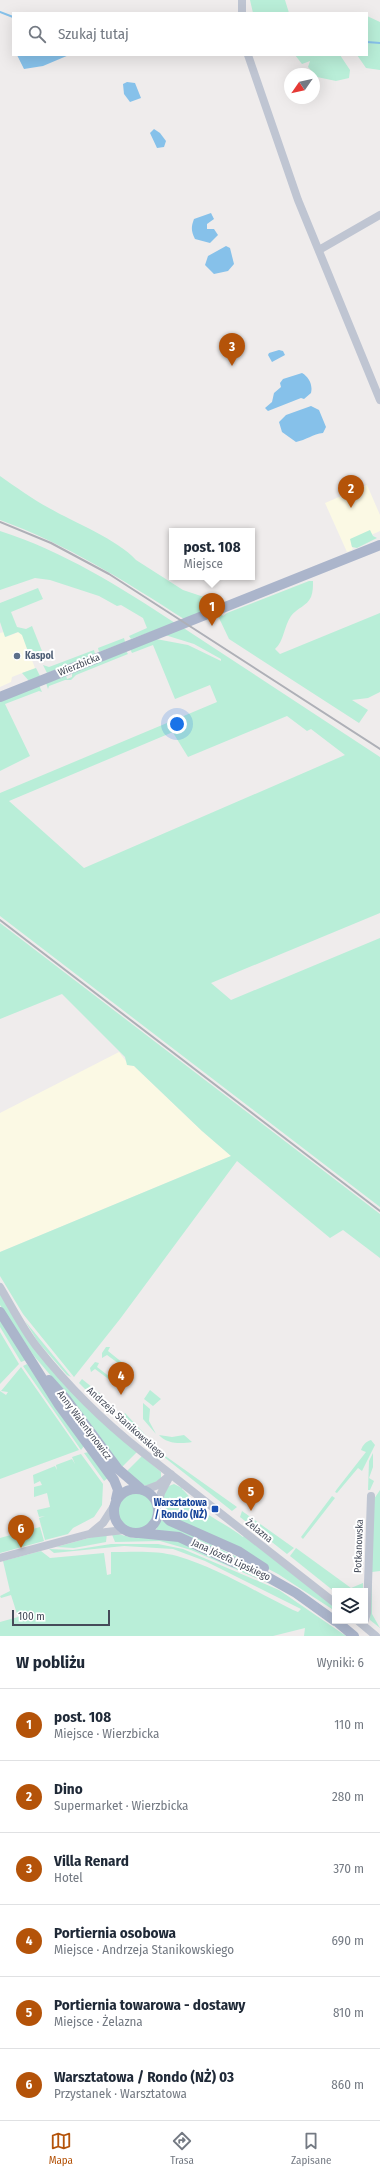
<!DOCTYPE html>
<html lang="pl">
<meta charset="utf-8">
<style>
body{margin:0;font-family:"Fira Sans Condensed",sans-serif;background:#f2f2f3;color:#1f2937}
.controls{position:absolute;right:12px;bottom:12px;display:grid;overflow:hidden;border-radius:0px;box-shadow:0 4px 16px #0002}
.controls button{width:36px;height:36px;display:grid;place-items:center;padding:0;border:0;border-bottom:1px solid #e0e1e3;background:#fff;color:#1f2937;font:20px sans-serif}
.compass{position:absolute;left:284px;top:68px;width:36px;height:36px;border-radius:50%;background:#fff;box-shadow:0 4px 16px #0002;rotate:236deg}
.scale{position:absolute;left:12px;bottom:10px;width:98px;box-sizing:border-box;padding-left:4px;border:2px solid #454b59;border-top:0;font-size:11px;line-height:14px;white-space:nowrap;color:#454b59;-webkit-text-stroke:3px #fff;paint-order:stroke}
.you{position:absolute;left:177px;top:724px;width:14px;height:14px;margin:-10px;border:3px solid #fff;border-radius:50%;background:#1a73e8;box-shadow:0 0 0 6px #1a73e833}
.badge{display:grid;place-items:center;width:26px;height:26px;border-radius:50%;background:#b45309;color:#fff;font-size:13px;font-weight:700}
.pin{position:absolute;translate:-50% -33px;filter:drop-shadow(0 1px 2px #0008)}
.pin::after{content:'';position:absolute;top:21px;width:14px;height:12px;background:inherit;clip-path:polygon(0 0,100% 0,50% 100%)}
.popup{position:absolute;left:169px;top:528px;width:86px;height:52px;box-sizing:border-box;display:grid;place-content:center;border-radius:0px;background:#fff;filter:drop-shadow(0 1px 3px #0005);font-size:13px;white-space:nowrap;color:#747a83}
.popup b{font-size:15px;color:#1f2937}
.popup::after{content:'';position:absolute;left:50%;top:100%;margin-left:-8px;border:8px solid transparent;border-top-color:#fff}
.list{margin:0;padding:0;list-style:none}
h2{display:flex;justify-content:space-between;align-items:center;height:52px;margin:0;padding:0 16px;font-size:17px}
h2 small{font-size:13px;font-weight:400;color:#747a83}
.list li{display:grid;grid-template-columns:26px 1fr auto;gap:12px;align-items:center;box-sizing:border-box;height:72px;padding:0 16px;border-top:1px solid #e0e1e3}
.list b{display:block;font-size:15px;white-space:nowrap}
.list p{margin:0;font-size:13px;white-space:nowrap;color:#747a83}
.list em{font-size:13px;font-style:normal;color:#747a83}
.icon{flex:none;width:22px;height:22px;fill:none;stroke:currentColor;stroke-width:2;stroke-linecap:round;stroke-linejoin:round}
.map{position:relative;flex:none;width:380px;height:1636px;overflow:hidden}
.search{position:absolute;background:#fff;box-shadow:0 4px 16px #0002;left:12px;right:12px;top:12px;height:44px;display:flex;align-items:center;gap:10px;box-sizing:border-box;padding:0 14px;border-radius:0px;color:#747a83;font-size:15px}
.sheet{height:484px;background:#fff}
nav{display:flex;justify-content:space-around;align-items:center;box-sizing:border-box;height:56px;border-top:1px solid #e0e1e3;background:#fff;font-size:11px;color:#747a83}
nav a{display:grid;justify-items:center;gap:2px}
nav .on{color:#b45309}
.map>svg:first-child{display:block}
.commercial{fill:#fbf9e4}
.green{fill:#b9eed8;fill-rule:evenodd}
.water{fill:#86c1ea}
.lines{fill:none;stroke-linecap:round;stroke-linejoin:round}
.stream{stroke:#86c1ea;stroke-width:2}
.minor{stroke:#bfc5d2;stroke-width:8}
.major{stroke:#abb5cb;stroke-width:10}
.rail{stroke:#aeb0b7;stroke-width:2}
.service-dot{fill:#5c6f8a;stroke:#fff;stroke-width:1.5}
.transit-dot{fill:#1a4fb4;stroke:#fff;stroke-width:1.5}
.labels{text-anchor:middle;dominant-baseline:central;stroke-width:4;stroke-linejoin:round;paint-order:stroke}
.service-label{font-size:10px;font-weight:bold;fill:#4e5e75;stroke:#fff;text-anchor:start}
.street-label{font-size:10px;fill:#454b59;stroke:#fff}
.transit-label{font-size:10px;font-weight:bold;fill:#164399;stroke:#fff;text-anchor:end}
</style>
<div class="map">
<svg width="380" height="1636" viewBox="0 0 380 1636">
<rect width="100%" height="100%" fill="#efecec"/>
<!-- commercial -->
<path class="commercial" d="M367,485L380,515V531L351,544L353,549L347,552L325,503Z
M4,632L6,637L19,632L22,634L35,668L12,677L11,682L0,687V633Z
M119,1052L129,1065L134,1066L202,1131L231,1156L0,1252V1113Z"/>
<!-- green -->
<path class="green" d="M250,0H285L289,13H253Z
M367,16L380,22V70L366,68L357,55H367Z
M295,55H340L350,70L349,78L336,81L317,77L308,67L310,61L302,64Z
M0,476C16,487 32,499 49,508C75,523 117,539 136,560L183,590L207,598L217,595L221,604L184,619C125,581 66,544 0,520Z
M370,530L373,536L377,538L357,548L352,547L350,539Z
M0,531C63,551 120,587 175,623L131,639L129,636L147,628L143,618L121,605L117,606L99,596L50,580L35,578L0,590Z
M309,581H313C313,586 313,592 311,597C307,606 297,608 291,616C284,626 284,641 275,649L280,654L380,613V692L368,698L352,700L368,710L359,723L229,639L219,618L220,613L223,616L227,613Z
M38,588L43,599L11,612L17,627L26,629L32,626L42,651L30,657L22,635L18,632L5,637L0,622V603Z
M182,627L380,757V913L211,983L231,1000L380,938V1207L0,916V793L217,702L210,685L175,699L153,645L132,653L130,649L156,639L188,645L221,661V659L194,644L165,635ZM287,716L307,731L311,729L345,755L84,868L9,801L173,732L172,731L188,757Z
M124,638L125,642L99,652L98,648Z
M94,650L95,654L47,673L43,665L49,667Z
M126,651L128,654L76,675L71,680H65L49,686L48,689L46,683L66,675L67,679L72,677V673Z
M36,668L40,676L29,681L22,673Z
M39,685L42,692L39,691L5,704L30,756L0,771V701Z
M0,923L380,1214V1258L343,1230L330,1238L237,1161L120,1319L74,1377L23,1314L0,1276V1252L231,1156L202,1131L134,1066L127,1065L125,1057L62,994L0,1019Z
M0,1292L34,1347L137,1452L121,1468L69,1397L34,1356L0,1305Z
M0,1320L26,1360L21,1362L0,1327Z
M25,1321L71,1377L67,1375L38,1342Z
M0,1332L19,1364L0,1384Z
M106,1347H110L108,1351L134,1372L129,1378L127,1376L130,1372L107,1355L102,1358V1353Z
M95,1362L99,1363L97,1367L119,1384L118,1386L95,1369L91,1372L90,1368Z
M27,1364L84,1446L81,1450L23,1366Z
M21,1367L79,1450L0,1479V1391L6,1395L8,1392L1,1391Z
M82,1379L104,1397L101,1400L114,1410L107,1411L79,1383Z
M150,1390L161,1399L153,1406L144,1399Z
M143,1403L150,1409L149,1421L156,1434L143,1419Z
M125,1413L164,1455L237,1507L232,1511L120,1422Z
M159,1435L172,1437L184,1435L192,1442C182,1444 166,1444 159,1435Z
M371,1440L375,1445L362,1471L358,1468L337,1493L335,1492L337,1489L366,1452L361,1450C363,1445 365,1442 371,1440Z
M89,1452L108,1478L104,1481L84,1453Z
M373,1453V1467L369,1478L374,1481L370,1490H368L369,1461Z
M81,1454L103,1484L102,1505L94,1517L73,1528L68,1534L45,1540L39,1518L45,1516L39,1517L37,1510L50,1507L47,1493L34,1497V1487L42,1485L40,1481L34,1484L33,1475L55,1466L57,1470L56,1465L72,1459L75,1464L72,1457Z
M142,1456L161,1472V1479L148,1486L143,1485L126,1472Z
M174,1484L182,1488V1489C188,1494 191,1500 196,1505C210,1518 228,1525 243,1537L244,1536L332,1605L335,1607V1611L278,1574L173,1519L163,1508L161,1497L169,1486Z
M380,1490V1571L372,1572V1614L380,1628L370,1620L373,1508L374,1499Z
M118 1511a18 18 0 1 1 36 0a18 18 0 1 1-36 0Z
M332,1496L335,1498L303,1539L301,1537Z
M242,1511L294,1548L287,1554L240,1517Z
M161,1520L168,1524L254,1565L156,1530Z
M40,1527L44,1541L0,1553V1538Z
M111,1532L133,1538L162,1537L176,1540L254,1571L304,1601L351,1636L284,1590L191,1550L160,1541L115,1542Z
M107,1533L106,1542L74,1548L56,1547Z
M111,1544H158L183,1549L279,1590L346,1636H304L305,1628L273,1636H0V1622L18,1617L11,1595L1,1598L0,1596L10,1591L3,1561L41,1551L50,1558L104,1553L107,1575L111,1574V1552C132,1552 156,1550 177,1556C218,1568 256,1592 293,1610L298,1612L301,1609L205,1561L173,1549L124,1546L54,1553L49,1549L73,1550Z
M296,1548L351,1588L363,1583V1591L335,1592L290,1556Z"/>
<!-- water -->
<path class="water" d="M17,55H69L43,66L24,69Z
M127,82L135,83L141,98L130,102L124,94L123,84Z
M154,129L160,133L166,141L164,147L157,148L150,133Z
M211,213L214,219L207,224V229H214L218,235L210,243L195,239C191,231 191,227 194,219Z
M226,246L230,248L234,264L228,271L214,274L205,265L208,256Z
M279,350L283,351L285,355L272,362L268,355L269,353Z
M302,373C309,377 313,385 311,393L304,399L301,398L268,411L265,408L272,402L274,393L281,387L280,383L283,379Z
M311,406L319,410L326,427L323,433C313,434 306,440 296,442L282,432L279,422L286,415Z"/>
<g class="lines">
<!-- stream -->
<path class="stream" d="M0,12L13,17
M367,42L380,43"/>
<!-- minor -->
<path class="minor" d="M242,13V0
M248,55L298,200L380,400
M319,250L380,215
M0,1287C12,1307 23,1329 37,1347C67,1385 103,1421 141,1451L335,1603
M145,1490L158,1485L170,1475
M158,1505L161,1493L171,1474
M91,1533L103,1523L114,1506
M0,1558L89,1534L124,1530
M365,1620L367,1613L371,1496
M358,1621L376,1636"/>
<!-- major -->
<path class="major" d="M0,697L380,545
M0,1312L59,1405L114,1480L118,1490L116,1499
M49,1380L66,1399L118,1469L140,1488
M114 1511a22 22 0 1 1 44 0a22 22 0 1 1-44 0Z
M158,1509L170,1521L238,1551L264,1568
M139,1533L179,1537L233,1562L252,1568L296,1593L335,1621
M336,1621L354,1636"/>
<!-- rail -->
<path class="rail" d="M0,522L51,543L109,574L380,749
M0,920L380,1211"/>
</g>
<!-- markers -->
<circle class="service-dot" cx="17" cy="656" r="4"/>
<rect class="transit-dot" x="211" y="1505" width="8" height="8" rx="2"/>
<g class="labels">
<!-- service labels -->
<g class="service-label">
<text x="25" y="656">Kaspol</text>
</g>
<!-- street labels -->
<g class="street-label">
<text transform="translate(79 665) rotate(-22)">Wierzbicka</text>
<text transform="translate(126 1423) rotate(42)">Andrzeja Stanikowskiego</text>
<text transform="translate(84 1425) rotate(53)">Anny Walentynowicz</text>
<text transform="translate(259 1531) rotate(38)">Żelazna</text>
<text transform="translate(359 1546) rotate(-88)">Potkanowska</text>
<text transform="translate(231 1560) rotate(25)">Jana Józefa Lipskiego</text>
</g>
<!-- transit labels -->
<g class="transit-label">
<text x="207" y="1503">Warsztatowa<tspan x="207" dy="12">/ Rondo (NŻ)</tspan></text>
</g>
</g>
</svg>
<div class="controls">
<button><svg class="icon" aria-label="layers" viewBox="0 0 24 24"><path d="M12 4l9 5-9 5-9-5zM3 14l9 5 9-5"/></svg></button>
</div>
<svg class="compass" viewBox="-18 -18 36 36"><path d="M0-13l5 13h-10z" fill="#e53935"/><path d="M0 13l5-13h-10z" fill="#747a83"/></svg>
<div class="scale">100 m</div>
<div class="you"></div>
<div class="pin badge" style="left:212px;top:626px">1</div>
<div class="popup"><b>post. 108</b>Miejsce</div>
<div class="pin badge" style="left:351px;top:508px">2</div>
<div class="pin badge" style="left:232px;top:366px">3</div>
<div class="pin badge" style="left:121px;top:1395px">4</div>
<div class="pin badge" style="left:251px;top:1511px">5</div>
<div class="pin badge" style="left:21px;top:1548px">6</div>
<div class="search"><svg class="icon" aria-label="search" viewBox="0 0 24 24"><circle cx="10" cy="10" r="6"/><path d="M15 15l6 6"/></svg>Szukaj tutaj</div>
</div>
<section class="sheet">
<h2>W pobliżu<small>Wyniki: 6</small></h2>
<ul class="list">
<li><span class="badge">1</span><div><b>post. 108</b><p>Miejsce · Wierzbicka</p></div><em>110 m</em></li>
<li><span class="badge">2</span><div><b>Dino</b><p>Supermarket · Wierzbicka</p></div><em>280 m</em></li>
<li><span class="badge">3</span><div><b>Villa Renard</b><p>Hotel</p></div><em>370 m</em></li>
<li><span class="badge">4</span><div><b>Portiernia osobowa</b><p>Miejsce · Andrzeja Stanikowskiego</p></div><em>690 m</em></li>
<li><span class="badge">5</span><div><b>Portiernia towarowa - dostawy</b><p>Miejsce · Żelazna</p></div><em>810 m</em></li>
<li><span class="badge">6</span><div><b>Warsztatowa / Rondo (NŻ) 03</b><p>Przystanek · Warsztatowa</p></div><em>860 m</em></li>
</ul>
</section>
<nav>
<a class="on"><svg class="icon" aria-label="map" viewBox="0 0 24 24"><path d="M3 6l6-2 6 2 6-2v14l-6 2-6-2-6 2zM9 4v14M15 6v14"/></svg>Mapa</a>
<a><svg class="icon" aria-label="directions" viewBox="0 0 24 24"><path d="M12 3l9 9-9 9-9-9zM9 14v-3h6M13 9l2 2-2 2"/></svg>Trasa</a>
<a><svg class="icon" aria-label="saved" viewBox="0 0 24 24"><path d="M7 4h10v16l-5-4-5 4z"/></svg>Zapisane</a>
</nav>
